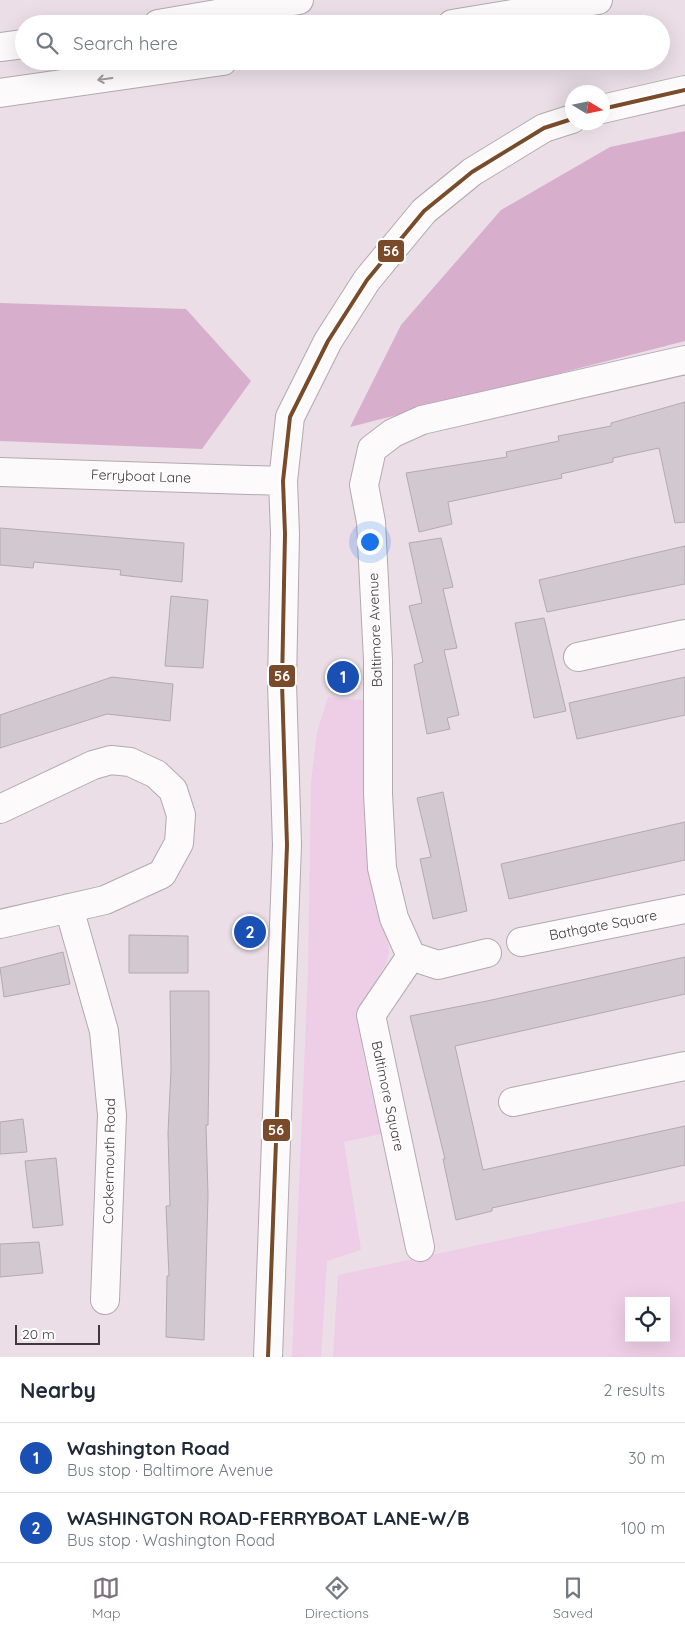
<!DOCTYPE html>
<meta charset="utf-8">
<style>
body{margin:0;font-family:Quicksand,sans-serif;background:#f2f2f3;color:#1f2937}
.controls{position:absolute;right:15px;bottom:15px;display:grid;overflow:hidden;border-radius:0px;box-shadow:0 5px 20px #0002}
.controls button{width:45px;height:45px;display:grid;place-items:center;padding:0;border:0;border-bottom:1px solid #e0e1e3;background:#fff;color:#1f2937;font:25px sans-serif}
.compass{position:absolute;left:565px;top:85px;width:45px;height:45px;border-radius:50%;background:#fff;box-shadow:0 5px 20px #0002;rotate:100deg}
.scale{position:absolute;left:15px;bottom:12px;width:85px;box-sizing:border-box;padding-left:5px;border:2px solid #41383e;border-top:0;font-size:14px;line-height:18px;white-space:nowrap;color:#41383e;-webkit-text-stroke:4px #fff;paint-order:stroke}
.you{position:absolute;left:369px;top:541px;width:18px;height:18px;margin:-12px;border:4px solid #fff;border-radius:50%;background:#1a73e8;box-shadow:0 0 0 8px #1a73e833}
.badge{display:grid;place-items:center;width:32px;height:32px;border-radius:50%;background:#7c7279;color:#fff;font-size:16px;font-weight:700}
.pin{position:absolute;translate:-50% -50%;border:2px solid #fff;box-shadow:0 1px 5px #0006}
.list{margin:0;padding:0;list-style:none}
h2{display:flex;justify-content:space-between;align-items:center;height:65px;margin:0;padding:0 20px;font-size:21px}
h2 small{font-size:16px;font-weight:400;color:#747a83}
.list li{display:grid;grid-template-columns:32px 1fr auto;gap:15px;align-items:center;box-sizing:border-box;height:70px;padding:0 20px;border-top:1px solid #e0e1e3}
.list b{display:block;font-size:19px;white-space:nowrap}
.list p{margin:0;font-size:16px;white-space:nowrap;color:#747a83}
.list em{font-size:16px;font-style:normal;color:#747a83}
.icon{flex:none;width:28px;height:28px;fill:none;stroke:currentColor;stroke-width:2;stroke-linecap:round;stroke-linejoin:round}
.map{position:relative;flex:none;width:685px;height:1357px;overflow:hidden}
.search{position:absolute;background:#fff;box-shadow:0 5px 20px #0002;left:15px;right:15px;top:15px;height:55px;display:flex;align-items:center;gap:12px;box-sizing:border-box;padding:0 18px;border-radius:28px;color:#747a83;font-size:19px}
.sheet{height:205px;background:#fff}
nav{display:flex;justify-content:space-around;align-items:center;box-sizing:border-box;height:70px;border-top:1px solid #e0e1e3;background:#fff;font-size:14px;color:#747a83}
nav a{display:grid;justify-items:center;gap:2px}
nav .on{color:#7c7279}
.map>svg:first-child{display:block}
.green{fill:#eecee6;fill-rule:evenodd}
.forest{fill:#d8aecd}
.building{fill:#d2c8cf;stroke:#b3aab1}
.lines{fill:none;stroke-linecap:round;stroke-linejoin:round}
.minor-casing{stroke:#b2a9af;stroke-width:30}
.tertiary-casing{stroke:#b2a9af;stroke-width:30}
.trunk-casing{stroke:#b2a9af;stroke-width:30}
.minor{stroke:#fcfafb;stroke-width:28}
.tertiary{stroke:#fcfafb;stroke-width:28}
.trunk{stroke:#fcfafb;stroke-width:28}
.bus-1-casing{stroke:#fff;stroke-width:8}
.bus-1{stroke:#7a4b2a;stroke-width:4}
.oneway{stroke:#9e999c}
.labels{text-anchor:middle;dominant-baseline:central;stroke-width:4;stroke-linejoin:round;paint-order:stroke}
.street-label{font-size:14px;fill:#41383e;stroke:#fff}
.line-badge{stroke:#fff;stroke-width:2}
.badge-label{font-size:14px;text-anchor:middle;font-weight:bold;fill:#fff}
</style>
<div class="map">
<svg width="685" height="1357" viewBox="0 0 685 1357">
<rect width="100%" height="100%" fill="#ebdee7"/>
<!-- green -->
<path class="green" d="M328,697L364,700C365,765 366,830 375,894C377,913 387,931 389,949C391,965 365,993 360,1014C356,1036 376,1108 381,1134L344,1142L361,1250L327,1261L321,1357H292L308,969L311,782L317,732Z
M685,1201V1357H333L338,1275ZM629,1301H666V1338H629Z"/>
<!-- forest -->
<path class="forest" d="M685,131V341L350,427L401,325L501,210L610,147Z
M0,303L186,309L251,381L202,449L0,441Z"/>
<!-- building -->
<path class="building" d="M685,402V522L675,523L659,448L613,458V462L561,474L562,478L448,502L452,524L419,532L406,473L507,457L506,452L559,441L558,436L611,426V423Z
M0,528L184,543L182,582L120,575L121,570L34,562L33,568L0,565Z
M441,538L453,587L443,589L457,648L444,650L459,715L447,718L450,729L427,734L414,665L423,662L409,606L422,603L409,543Z
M685,546V584L547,612L539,580Z
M171,596L208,600L203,668L165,666Z
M544,618L566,711L534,718L515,623Z
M112,677L173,684L170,721L107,714L0,748V715Z
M685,677V715L577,739L569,703Z
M443,792L467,911L433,919L420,859L431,857L417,798Z
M685,822V860L509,899L501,864Z
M129,935L188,936V973H129Z
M63,952L70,984L4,997L0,968Z
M685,957V994L455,1046L483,1170L685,1126V1165L492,1208V1211L456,1220L443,1159H445L410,1016L487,1001Z
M170,991H209V1062L208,1125H206L208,1195L204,1340L166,1337L167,1276H169L166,1206H170L168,1133L171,1070Z
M23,1119L27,1152L0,1154V1122Z
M56,1158L63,1225L33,1228L25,1161Z
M39,1242L43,1273L0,1277V1244Z"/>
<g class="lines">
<!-- minor casing -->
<g class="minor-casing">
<path id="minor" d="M578,657L685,634
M0,809L93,765L111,760L130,762L156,774L173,790L181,815L179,843L162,874L105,900L0,924
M69,908L104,1031L112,1115L105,1300
M521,942L685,909
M411,956L394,918L382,868L378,794V660L371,522L364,485L372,449L393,433L422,420L685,360
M411,956L371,1015L420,1247
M411,956L438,965L487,953
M513,1102L685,1066"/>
</g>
<!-- tertiary casing -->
<g class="tertiary-casing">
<path id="tertiary" d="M602,109L685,90
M0,472L283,481
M268,1357L287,845L282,683L285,534L283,481L290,417L328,341L367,280L424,211L472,172L544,128L572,119"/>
</g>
<!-- trunk casing -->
<g class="trunk-casing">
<path id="trunk" d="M158,24L299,0
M452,24L598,0
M0,47L24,44
M0,93L223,61"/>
</g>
<!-- minor -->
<use href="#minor" class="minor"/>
<!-- tertiary -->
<use href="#tertiary" class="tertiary"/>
<!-- trunk -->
<use href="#trunk" class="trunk"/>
<!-- bus-1 casing -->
<g class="bus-1-casing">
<path id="bus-1" d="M602,109L685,90
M268,1357L287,845L282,683L285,534L283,481L290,417L328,341L367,280L424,211L472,172L544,128L572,119"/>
</g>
<!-- bus-1 -->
<use href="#bus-1" class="bus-1"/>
</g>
<!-- one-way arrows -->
<defs><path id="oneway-shaft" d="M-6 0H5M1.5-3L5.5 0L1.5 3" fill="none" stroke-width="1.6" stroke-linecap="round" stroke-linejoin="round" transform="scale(1.25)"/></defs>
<use class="oneway" href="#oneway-shaft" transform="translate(105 79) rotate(172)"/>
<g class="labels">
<!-- street labels -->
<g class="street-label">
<text transform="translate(141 476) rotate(2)">Ferryboat Lane</text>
<text transform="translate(375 630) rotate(-92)">Baltimore Avenue</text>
<text transform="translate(603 925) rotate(-11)">Bathgate Square</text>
<text transform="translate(388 1096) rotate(78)">Baltimore Square</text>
<text transform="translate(109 1161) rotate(-89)">Cockermouth Road</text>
</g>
</g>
<g class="line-badge">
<rect x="377" y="239" width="28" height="24" rx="5" fill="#7a4b2a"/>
<rect x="268" y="664" width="28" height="24" rx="5" fill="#7a4b2a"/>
<rect x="262" y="1118" width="29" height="24" rx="5" fill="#7a4b2a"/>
</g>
<g class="badge-label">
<text x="391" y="256">56</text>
<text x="282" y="681">56</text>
<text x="276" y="1135">56</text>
</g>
</svg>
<div class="controls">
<button><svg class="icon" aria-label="locate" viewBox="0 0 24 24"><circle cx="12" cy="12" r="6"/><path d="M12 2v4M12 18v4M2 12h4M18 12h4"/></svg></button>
</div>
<svg class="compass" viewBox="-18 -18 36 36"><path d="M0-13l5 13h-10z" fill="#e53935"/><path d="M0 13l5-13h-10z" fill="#747a83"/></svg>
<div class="scale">20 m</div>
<div class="you"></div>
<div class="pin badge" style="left:343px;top:677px;background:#1a4fb4">1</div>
<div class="pin badge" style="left:250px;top:932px;background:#1a4fb4">2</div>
<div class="search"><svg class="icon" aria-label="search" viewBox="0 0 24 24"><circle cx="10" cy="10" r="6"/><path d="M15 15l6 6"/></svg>Search here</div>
</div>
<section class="sheet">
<h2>Nearby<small>2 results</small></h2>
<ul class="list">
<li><span class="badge" style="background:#1a4fb4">1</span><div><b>Washington Road</b><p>Bus stop · Baltimore Avenue</p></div><em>30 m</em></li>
<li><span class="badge" style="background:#1a4fb4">2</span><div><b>WASHINGTON ROAD-FERRYBOAT LANE-W/B</b><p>Bus stop · Washington Road</p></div><em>100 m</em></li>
</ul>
</section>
<nav>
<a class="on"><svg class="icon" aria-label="map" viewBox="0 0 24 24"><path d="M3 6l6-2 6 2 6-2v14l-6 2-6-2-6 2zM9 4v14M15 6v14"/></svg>Map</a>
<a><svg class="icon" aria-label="directions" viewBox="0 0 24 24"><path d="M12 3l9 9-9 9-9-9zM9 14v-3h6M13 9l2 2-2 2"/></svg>Directions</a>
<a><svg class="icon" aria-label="saved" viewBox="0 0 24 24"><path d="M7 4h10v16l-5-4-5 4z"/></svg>Saved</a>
</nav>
